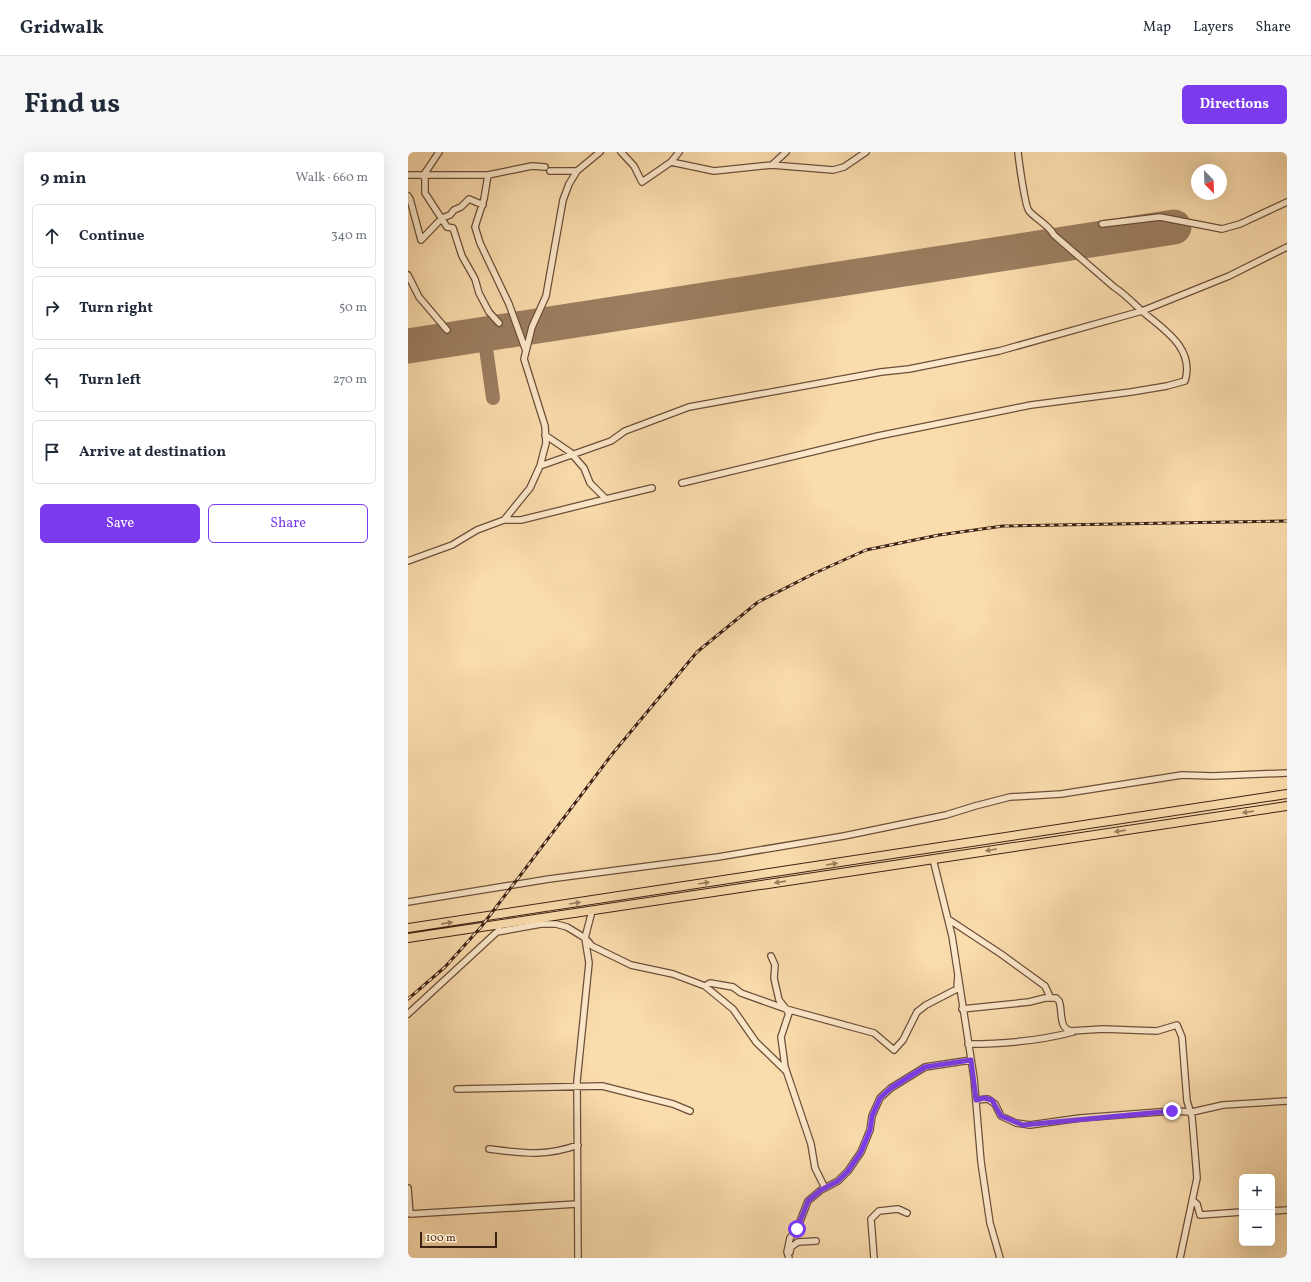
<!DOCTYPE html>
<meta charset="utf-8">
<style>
body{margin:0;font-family:Vollkorn,serif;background:#f6f6f7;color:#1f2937}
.controls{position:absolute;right:12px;bottom:12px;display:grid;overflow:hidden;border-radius:6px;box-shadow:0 4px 16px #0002}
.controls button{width:36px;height:36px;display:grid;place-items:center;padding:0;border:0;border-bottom:1px solid #e0e1e3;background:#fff;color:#1f2937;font:20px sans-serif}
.compass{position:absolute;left:783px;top:12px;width:36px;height:36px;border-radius:50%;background:#fff;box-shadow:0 4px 16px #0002;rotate:157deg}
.scale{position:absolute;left:12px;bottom:10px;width:77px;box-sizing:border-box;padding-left:4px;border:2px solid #3c2013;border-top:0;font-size:11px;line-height:14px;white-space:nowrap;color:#3c2013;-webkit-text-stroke:3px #fce8ca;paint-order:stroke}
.stop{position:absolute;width:12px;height:12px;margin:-9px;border:3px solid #7c3aed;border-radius:50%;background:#fff}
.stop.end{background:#7c3aed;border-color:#fff;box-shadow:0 1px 4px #0008}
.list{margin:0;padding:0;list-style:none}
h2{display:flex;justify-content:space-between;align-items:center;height:52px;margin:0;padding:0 16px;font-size:17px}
h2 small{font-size:13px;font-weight:400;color:#747a83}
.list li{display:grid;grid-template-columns:26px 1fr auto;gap:12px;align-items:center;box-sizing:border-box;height:64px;margin:0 8px 8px;padding:0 8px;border:1px solid #e0e1e3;border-radius:6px}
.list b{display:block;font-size:15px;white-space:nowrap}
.list em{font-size:13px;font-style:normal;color:#747a83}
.actions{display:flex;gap:8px;padding:12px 16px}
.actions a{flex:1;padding:9px 0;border:1px solid #7c3aed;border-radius:6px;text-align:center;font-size:14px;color:#7c3aed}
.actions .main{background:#7c3aed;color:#fff}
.icon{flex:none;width:22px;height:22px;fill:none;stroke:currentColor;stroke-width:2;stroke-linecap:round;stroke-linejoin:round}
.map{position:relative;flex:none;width:879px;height:1106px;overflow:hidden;border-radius:6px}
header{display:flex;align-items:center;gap:24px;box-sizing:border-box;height:56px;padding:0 20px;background:#fff;border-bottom:1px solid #e0e1e3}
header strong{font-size:19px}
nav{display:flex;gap:22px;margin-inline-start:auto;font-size:14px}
.intro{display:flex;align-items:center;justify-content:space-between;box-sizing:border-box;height:96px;padding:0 24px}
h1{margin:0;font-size:28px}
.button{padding:10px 18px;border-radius:6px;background:#7c3aed;color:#fff;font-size:14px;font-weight:700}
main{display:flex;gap:24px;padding:0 24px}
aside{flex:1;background:#fff;border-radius:6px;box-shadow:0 4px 16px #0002}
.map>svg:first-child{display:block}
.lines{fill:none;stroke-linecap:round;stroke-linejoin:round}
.taxiway{stroke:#9c7e60;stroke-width:14}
.runway{stroke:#9c7e60;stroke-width:35}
.minor-casing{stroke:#6c4f3a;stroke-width:8}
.highway-casing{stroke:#3c2013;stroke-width:10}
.minor{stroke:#fce8ca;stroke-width:5.5}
.highway{stroke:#fbdcad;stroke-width:8}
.rail-casing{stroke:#3c2013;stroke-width:3}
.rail{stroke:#fce8ca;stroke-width:1.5;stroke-dasharray:4.5;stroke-linecap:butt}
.oneway{fill:#9c7e60}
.route{stroke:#7c3aed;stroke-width:5}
</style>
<header>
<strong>Gridwalk</strong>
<nav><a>Map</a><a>Layers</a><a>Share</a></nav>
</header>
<div class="intro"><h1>Find us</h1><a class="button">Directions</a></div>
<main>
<aside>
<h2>9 min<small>Walk · 660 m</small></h2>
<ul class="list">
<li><svg class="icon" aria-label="ahead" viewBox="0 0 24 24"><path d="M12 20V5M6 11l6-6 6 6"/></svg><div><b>Continue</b></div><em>340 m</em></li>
<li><svg class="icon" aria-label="right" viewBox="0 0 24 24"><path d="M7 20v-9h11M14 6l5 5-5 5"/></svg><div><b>Turn right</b></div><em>50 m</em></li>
<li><svg class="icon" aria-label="left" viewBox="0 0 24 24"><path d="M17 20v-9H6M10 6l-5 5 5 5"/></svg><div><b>Turn left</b></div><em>270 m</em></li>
<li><svg class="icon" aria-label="arrive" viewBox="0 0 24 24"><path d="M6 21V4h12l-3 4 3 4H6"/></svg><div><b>Arrive at destination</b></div></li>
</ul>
<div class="actions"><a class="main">Save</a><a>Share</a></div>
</aside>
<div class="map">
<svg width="879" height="1106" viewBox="0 0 879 1106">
<rect width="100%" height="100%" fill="#fbdcad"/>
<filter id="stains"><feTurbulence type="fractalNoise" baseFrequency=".005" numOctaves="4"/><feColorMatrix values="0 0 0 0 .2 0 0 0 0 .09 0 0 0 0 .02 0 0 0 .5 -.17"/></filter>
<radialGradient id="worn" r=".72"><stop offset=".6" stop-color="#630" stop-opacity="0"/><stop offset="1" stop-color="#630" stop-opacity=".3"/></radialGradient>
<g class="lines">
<!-- taxiway -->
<path class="taxiway" d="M76,182L85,246"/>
<!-- runway -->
<path class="runway" d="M0,194L766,75"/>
<!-- minor casing -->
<g class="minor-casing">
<path id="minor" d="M213,0L226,14L234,30L263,10L271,0
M263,10L306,19L364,13L425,18L436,15L458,0
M364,13L378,0
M142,19H169
M0,23H80
M15,24L31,0
M17,24V41L39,75L45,76L54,104L67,127L71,141L81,160L91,171
M0,44L2,47L13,88L34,66L42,63L46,58L53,55L61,47L75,53
M694,72L752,65L814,77L832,72L879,50
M0,123L11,145L39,178
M118,199L101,152L72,91L67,75L76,47L80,23L124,14L137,15
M137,283L162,300L176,316L182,331L198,347L244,336
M132,314L203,289L217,279L281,255L473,220L501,217L591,199L734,159L821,124L879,95
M274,331L470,284L623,253L723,240L759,234L777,229C787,196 755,177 735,160C725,151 717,142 706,135L646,83C640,72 629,68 621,59C617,54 611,10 610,0
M96,368H113L198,347
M0,409L44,393L69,378L96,368L122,336L132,314L138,291L137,274L116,207L124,175L138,144L155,48L161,32L169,19L192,0
M525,707L544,784L566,926L573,1010L582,1071L592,1106
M0,750L141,727L310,705L436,684L538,663L567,654L602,645L653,642L774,623L805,624L879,621
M540,767L593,802L637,834L642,845
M89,780L133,772H148L159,775L177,786L184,794L223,813L265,822L297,834L302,831L325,835L333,841L378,857L466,881L486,898L495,888L509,860L518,853L549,837L550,822
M363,804L367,813L366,826L371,848L381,861L373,885L377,915L403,992L407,1016L417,1036
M297,834L325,857L348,890L378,919
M554,857L621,850L637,846H648L651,849C655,859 650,876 663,879L695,877L749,879L769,873L774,885L779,949L784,965L789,1026L772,1106
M0,862L91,778
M560,892C595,892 631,889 665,880
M49,937L194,934L265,952L282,959
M568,948L580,947L587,952L593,964L608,971L622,973L672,966L764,959L784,960L815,953L879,949
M81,997C114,1001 137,1005 170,993
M0,1036L2,1062L169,1052
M785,1049L789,1052L792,1063L834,1060
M864,1059L879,1058
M382,1100L383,1095L390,1090L408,1089
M170,1106L169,929L181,811L177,786L184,759
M381,1106L379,1100L382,1086L389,1077L400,1049L413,1038L430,1029L440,1019L453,1000L462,978L464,964L472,946L483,936L517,915L563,908
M466,1106L463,1067L471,1059L490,1057L499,1061"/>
</g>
<!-- highway casing -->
<g class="highway-casing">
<path id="highway" d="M0,776L879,642
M0,786L879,654"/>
</g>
<!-- minor -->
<use href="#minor" class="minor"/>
<!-- highway -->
<use href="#highway" class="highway"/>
<!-- rail casing -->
<g class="rail-casing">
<path id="rail" d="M0,847L37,815L73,775L205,601L289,500L350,450L407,421L458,398L531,383L595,374L879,369"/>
</g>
<!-- rail -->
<use href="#rail" class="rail"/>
</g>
<!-- one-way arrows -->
<defs><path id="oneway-solid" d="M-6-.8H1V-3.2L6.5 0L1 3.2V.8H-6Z"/></defs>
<g class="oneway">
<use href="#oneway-solid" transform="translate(840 660) rotate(172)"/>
<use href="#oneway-solid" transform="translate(712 679) rotate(172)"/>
<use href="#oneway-solid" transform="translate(583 698) rotate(171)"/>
<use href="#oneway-solid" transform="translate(424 712) rotate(-9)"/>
<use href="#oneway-solid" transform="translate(372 730) rotate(172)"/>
<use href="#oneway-solid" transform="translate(296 731) rotate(-9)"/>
<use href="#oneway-solid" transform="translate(167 751) rotate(-9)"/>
<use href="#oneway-solid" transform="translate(39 771) rotate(-8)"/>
</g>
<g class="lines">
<!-- route -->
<path class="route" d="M389,1077L400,1049L413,1038L430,1029L440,1019L453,1000L462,978L464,964L472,946L483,936L517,915L563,908L568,948L576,946L584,948L593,964L615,973L764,959"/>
</g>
<rect width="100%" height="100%" filter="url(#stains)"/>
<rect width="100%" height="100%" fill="url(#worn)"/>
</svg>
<div class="controls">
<button>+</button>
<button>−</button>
</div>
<svg class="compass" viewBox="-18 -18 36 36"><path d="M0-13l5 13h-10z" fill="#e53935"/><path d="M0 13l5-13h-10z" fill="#747a83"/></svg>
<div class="scale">100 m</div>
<div class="stop" style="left:389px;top:1077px"></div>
<div class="stop end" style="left:764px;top:959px"></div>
</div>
</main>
